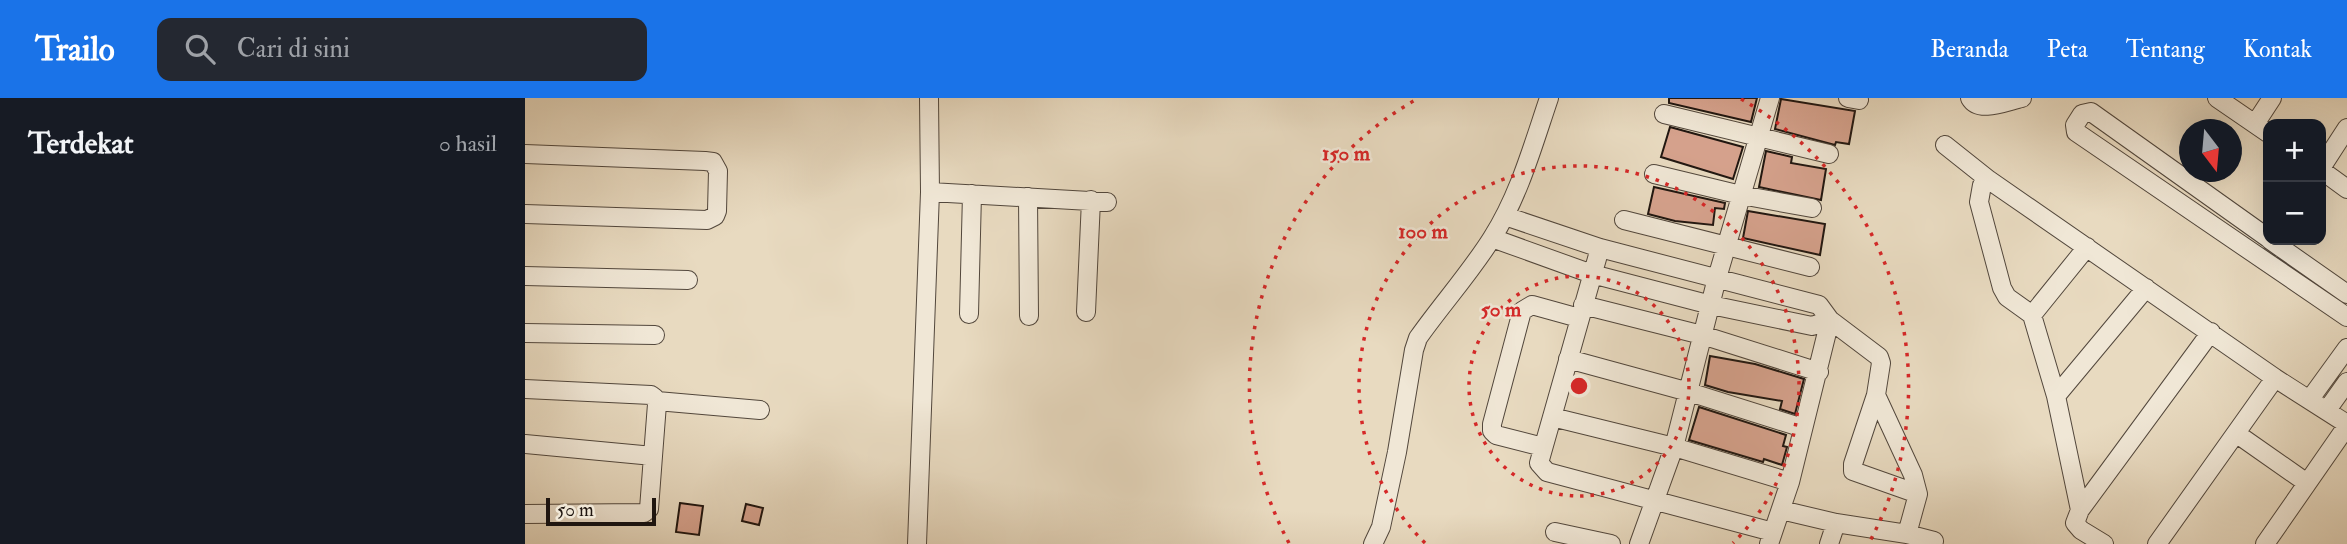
<!DOCTYPE html>
<html lang="id">
<meta charset="utf-8">
<style>
body{margin:0;font-family:"IM FELL Double Pica",serif;background:#242831;color:#f1f3f6}
.controls{position:absolute;right:21px;top:21px;display:grid;overflow:hidden;border-radius:14px;box-shadow:0 7px 28px #0002}
.controls button{width:63px;height:63px;display:grid;place-items:center;padding:0;border:0;border-bottom:2px solid #363941;background:#171b24;color:#f1f3f6;font:35px sans-serif}
.compass{position:absolute;left:1654px;top:21px;width:63px;height:63px;border-radius:50%;background:#171b24;box-shadow:0 7px 28px #0002;rotate:164deg}
.scale{position:absolute;left:21px;bottom:18px;width:110px;box-sizing:border-box;padding-left:7px;border:4px solid #201610;border-top:0;font-size:19px;line-height:24px;white-space:nowrap;color:#201610;-webkit-text-stroke:5px #f0e7d6;paint-order:stroke}
.list{margin:0;padding:0;list-style:none}
h2{display:flex;justify-content:space-between;align-items:center;height:91px;margin:0;padding:0 28px;font-size:30px}
h2 small{font-size:23px;font-weight:400;color:#9ea1a6}
.icon{flex:none;width:38px;height:38px;fill:none;stroke:currentColor;stroke-width:2;stroke-linecap:round;stroke-linejoin:round}
.map{position:relative;flex:none;width:1822px;height:446px;overflow:hidden}
header{display:flex;align-items:center;gap:42px;box-sizing:border-box;height:98px;padding:0 35px;background:#1a73e8;color:#fff}
header strong{font-size:33px}
nav{display:flex;gap:38px;margin-inline-start:auto;font-size:24px}
.search{width:490px;height:63px;background:#242831;display:flex;align-items:center;gap:18px;box-sizing:border-box;padding:0 24px;border-radius:14px;color:#9ea1a6;font-size:26px}
main{display:flex}
aside{flex:1;background:#171b24}
.map>svg:first-child{display:block}
.building{fill:#d6a28d;stroke:#201610;stroke-width:2}
.lines{fill:none;stroke-linecap:round;stroke-linejoin:round}
.street-casing{stroke:#52473c;stroke-width:20}
.street{stroke:#f0e7d6;stroke-width:18}
.ring{fill:none;stroke:#d62828;stroke-width:3.5;stroke-dasharray:3.5 7}
.centre{fill:#d62828;stroke:#f0e7d6;stroke-width:3.5}
.ring-label{font-size:21px;text-anchor:middle;font-weight:bold;fill:#d62828;stroke:#f0e7d6;stroke-width:5;stroke-linejoin:round;paint-order:stroke}
</style>
<header>
<strong>Trailo</strong>
<div class="search"><svg class="icon" aria-label="search" viewBox="0 0 24 24"><circle cx="10" cy="10" r="6"/><path d="M15 15l6 6"/></svg>Cari di sini</div>
<nav><a>Beranda</a><a>Peta</a><a>Tentang</a><a>Kontak</a></nav>
</header>
<main>
<aside>
<h2>Terdekat<small>0 hasil</small></h2>
<ul class="list">
</ul>
</aside>
<div class="map">
<svg width="1822" height="446" viewBox="0 0 1822 446">
<rect width="100%" height="100%" fill="#e8dac0"/>
<filter id="stains"><feTurbulence type="fractalNoise" baseFrequency=".00286" numOctaves="4"/><feColorMatrix values="0 0 0 0 .2 0 0 0 0 .09 0 0 0 0 .02 0 0 0 .5 -.17"/></filter>
<radialGradient id="worn" r=".72"><stop offset=".6" stop-color="#630" stop-opacity="0"/><stop offset="1" stop-color="#630" stop-opacity=".3"/></radialGradient>
<!-- building -->
<path class="building" d="M1144,0H1232L1226,24L1144,5Z
M1256,1L1330,13L1324,46L1311,44L1310,47L1250,31Z
M1145,29L1218,49L1208,81L1136,59Z
M1241,53L1267,59L1266,65L1301,71L1296,102L1234,89Z
M1129,89L1200,105L1199,111L1190,110L1188,127L1150,123L1123,116Z
M1223,113L1300,126L1295,157L1218,140Z
M1185,258L1230,266L1279,281L1270,316L1255,311L1257,303L1203,294L1180,287Z
M1174,309L1261,337L1258,348L1262,349L1257,367L1239,361L1238,364L1164,342Z
M155,405L178,408L174,437L151,434Z
M221,406L238,410L234,427L217,423Z"/>
<g class="lines">
<!-- street casing -->
<g class="street-casing">
<path id="street" d="M1323,0L1334,2
M1445,0C1454,16 1482,3 1497,0
M1692,0L1743,35
M1139,16L1304,56
M1730,26L1747,0
M1420,47L1464,82L1750,280L1822,326
M0,56L180,63L188,64L193,73L192,113L190,118L182,122L0,116
M1796,70L1822,30
M1796,72L1822,91
M1129,76L1216,97L1287,110
M1464,82L1457,87L1454,104L1477,190L1482,199L1507,217
M405,94L582,104
M503,99L504,218
M980,118L1075,150L1294,207L1305,222L1354,259L1356,265L1351,297L1388,377L1393,396L1382,436
M1099,122L1285,169
M967,140L1067,176L1186,207L1287,228L1305,222
M1743,140L1566,14L1557,16L1550,27L1551,34L1822,219
M1745,142L1822,196
M1562,149L1507,217L1531,298L1555,412L1550,425L1556,432L1579,446
M1075,150L1014,365L1022,374L1248,434
M0,178L163,182
M1058,207L1177,237L1294,274
M561,214L566,102
M444,216L447,96
M0,235L130,237
M1043,261L1164,294L1278,330
M0,291L126,297L130,300L132,306L128,358
M1351,297L1328,366V373L1393,396
M1531,298L1621,190
M1785,301L1822,250
M132,303L235,312
M1802,312L1822,284
M1027,319L1149,349L1265,384
M1712,336L1782,385
M0,346L128,358L124,411L119,415L0,416
M1018,349L971,337L967,333V326L997,213L1007,207L1054,220
M1256,412L1311,425L1382,436L1409,443
M1555,412L1686,234
M1030,434L1086,446
M392,446L405,94L404,0
M848,446L856,429L872,354L889,252L893,240C917,206 945,175 967,140C994,98 1008,47 1024,0
M1114,446L1149,349L1192,180L1245,0
M1244,446L1265,384L1305,222
M1304,446L1311,425
M1632,446L1750,280
M1740,446L1822,328"/>
</g>
<!-- street -->
<use href="#street" class="street"/>
</g>
<!-- distance rings -->
<g class="ring">
<circle cx="1054" cy="288" r="110"/>
<path d="M900 445A220 220 0 1 1 1208 445"/>
<path d="M764 445A330 330 0 0 1 892 1M1216 1A330 330 0 0 1 1344 445"/>
</g>
<circle cx="1054" cy="288" r="10" class="centre"/>
<g class="ring-label">
<text x="821" y="62">150 m</text>
<text x="898" y="140">100 m</text>
<text x="976" y="218">50 m</text>
</g>
<rect width="100%" height="100%" filter="url(#stains)"/>
<rect width="100%" height="100%" fill="url(#worn)"/>
</svg>
<div class="controls">
<button>+</button>
<button>−</button>
</div>
<svg class="compass" viewBox="-18 -18 36 36"><path d="M0-13l5 13h-10z" fill="#e53935"/><path d="M0 13l5-13h-10z" fill="#9ea1a6"/></svg>
<div class="scale">50 m</div>
</div>
</main>
